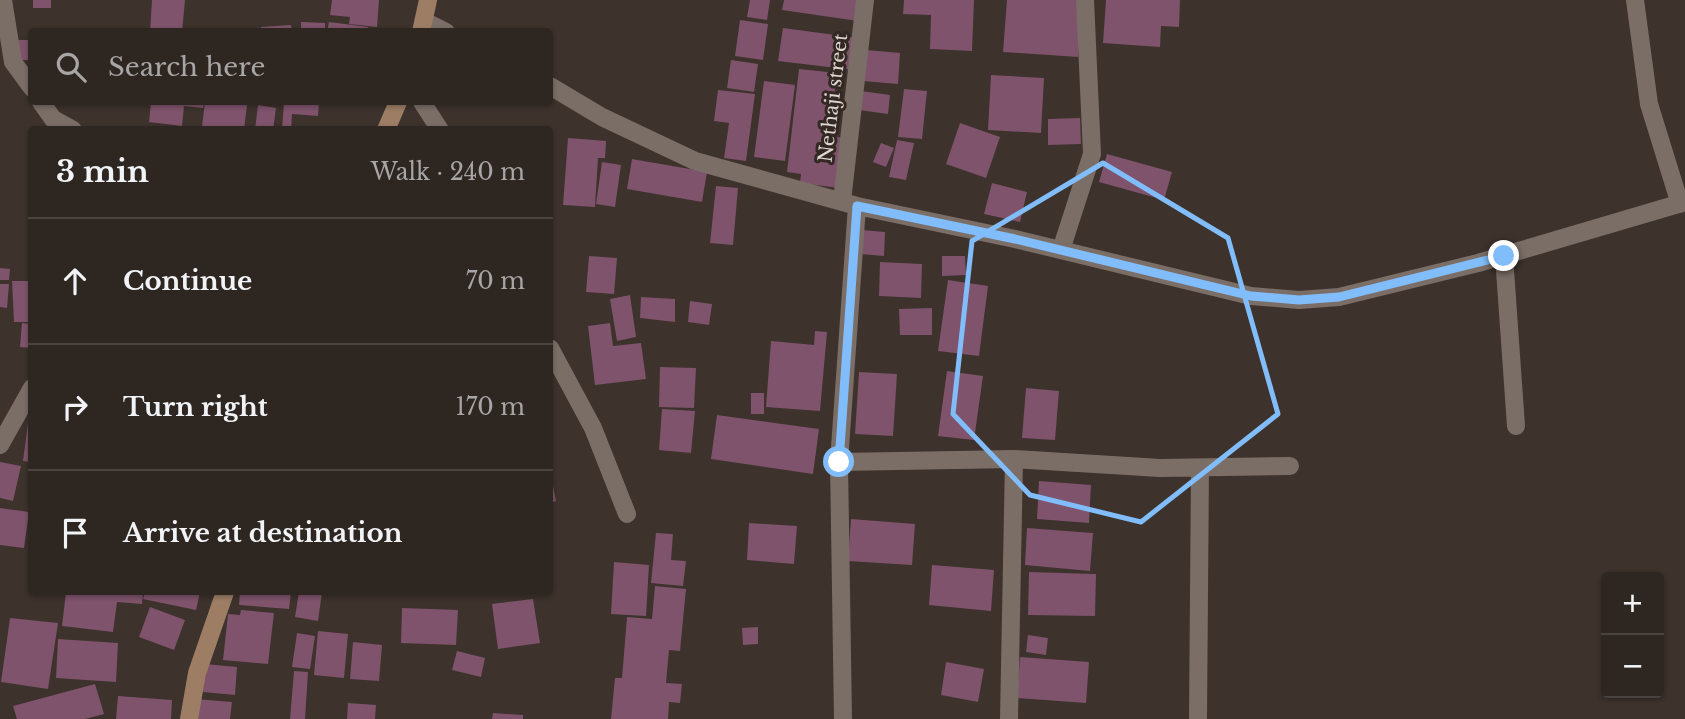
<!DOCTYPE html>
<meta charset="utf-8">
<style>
body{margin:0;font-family:"Libre Baskerville",serif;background:#362e2a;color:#f1f3f6}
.controls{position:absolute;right:21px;bottom:21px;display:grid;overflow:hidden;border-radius:7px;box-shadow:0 2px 5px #0004}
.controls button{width:63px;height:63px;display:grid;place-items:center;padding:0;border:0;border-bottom:2px solid #49433f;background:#2e2621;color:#f1f3f6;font:35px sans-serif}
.stop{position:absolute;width:21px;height:21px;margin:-16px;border:5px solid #80bdfa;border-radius:50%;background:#fff}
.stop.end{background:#80bdfa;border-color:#fff;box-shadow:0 2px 7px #0008}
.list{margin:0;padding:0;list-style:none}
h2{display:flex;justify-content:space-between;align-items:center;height:91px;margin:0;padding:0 28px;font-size:30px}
h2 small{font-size:23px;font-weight:400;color:#a7a5a5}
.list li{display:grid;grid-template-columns:46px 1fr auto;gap:21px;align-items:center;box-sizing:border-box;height:126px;padding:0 28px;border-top:2px solid #49433f}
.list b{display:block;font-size:26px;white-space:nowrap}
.list em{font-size:23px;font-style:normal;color:#a7a5a5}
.icon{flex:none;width:38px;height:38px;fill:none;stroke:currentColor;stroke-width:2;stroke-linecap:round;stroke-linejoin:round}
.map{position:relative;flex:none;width:1685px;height:719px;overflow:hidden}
.search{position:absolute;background:#2e2621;box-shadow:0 2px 5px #0004;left:28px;top:28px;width:525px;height:77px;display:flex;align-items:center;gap:18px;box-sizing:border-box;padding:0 24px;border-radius:7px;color:#a7a5a5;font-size:26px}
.panel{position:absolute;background:#2e2621;box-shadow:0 2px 5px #0004;left:28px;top:126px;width:525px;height:469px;border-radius:7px}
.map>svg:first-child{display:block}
.building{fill:#7e536b}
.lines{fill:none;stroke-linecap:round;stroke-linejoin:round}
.street{stroke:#7b6e67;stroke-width:18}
.secondary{stroke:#9d7e65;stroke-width:18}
.route{stroke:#80bdfa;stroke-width:9}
.marked{fill:none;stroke:#80bdfa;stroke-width:5;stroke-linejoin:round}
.labels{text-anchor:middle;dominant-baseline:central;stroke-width:6;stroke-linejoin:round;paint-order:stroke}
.street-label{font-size:19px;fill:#dcd5d1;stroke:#332822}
</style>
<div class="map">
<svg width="1685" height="719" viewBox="0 0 1685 719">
<rect width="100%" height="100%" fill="#3d322c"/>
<!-- building -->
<path class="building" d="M33,0H51V8H33Z
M152,0H185L182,32H150Z
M332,0H379L377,27L349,24L350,17L330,15Z
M750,0H770L767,20L747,17Z
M784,0H862L858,21L782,10Z
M904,0H974L972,51L930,49L931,15L903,14Z
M1007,0H1082L1078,57L1003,52Z
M1106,0H1180L1179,27L1161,26L1160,47L1103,43Z
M740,20L768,24L763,60L735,56Z
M301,22L325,23V32H301Z
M329,22L368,27L367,32H327Z
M291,25L292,32H261V27Z
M783,28L858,38L854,70L778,61Z
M18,40H31V60H18Z
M866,50L900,53L898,84L863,81Z
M731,60L758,64L754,92L727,88Z
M799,69L837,73L830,136L845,138L839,188L800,183L801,174L787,172Z
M991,75L1044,78L1041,133L988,130Z
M764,81L795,85L785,161L754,157Z
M904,89L927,91L922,139L898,137Z
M718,90L755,94L746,161L724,158L729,123L714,121Z
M861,91L890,95L888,114L859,110Z
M151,102H204L203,108L184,106L182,126L149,122Z
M205,102L247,105L244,130L202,126Z
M284,102H319L318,116L292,114L291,130H282Z
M258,105L276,108L273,130H255Z
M1080,118L1081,144L1048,145V119Z
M960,123L1000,137L986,178L946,164Z
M568,138L606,141L605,158H598L595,207L563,205Z
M897,140L914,143L906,180L889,177Z
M881,143L894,148L886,167L873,162Z
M1107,154L1172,172L1164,200L1099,182Z
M632,159L707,172L702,202L627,189Z
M602,162L621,165L615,207L596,204Z
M992,183L1027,192L1020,222L984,214Z
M716,186L738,188L733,245L710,243Z
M862,230L885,232L884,256L860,254Z
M589,256L617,258L614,294L586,292Z
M942,256H965L966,275L942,276Z
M880,262L922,264L921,298L879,296Z
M0,268L10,269L9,280H0Z
M948,280L988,286L979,356L938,351Z
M12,281H32V322H14Z
M0,284H9L7,308L0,307Z
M630,295L636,337L617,341L610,299Z
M641,297L675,299V322L640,318Z
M690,301L712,304L709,325L688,322Z
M932,308V335H900L899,309Z
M22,323L32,324V348L20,347Z
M610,323L613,346L641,343L646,379L595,385L588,326Z
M815,331L827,332L820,411L766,407L771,341L814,345Z
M660,367L696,368L694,408L659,407Z
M947,371L983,376L974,440L938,436Z
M859,372L897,374L893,436L855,434Z
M1026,388L1059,391L1055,440L1022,438Z
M751,393H764V414H751Z
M30,407L32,408V462L23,461Z
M662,409L695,411L691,453L659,450Z
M717,415L819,429L813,474L711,459Z
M0,462L21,466L13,501L0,498Z
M551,476L556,501L550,503V476Z
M1039,481L1091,485L1089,523L1037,519Z
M0,508L29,512L24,548L0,545Z
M851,519L915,524L912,565L848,561Z
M749,523L797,526L794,564L747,560Z
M1027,528L1093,533L1090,571L1025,565Z
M656,533L673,534L671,560L686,561L683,586L651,583Z
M614,562L649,565L646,616L611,614Z
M932,565L994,570L991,611L929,605Z
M1029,572L1096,574L1095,616L1028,615Z
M655,586L686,589L680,651L669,650L666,683L682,684L680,703L669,702L668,719H611L615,678H622L627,617L652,619Z
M66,592H143L142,604L117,602L113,632L62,626Z
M145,592H200L196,610L143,599Z
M240,592H291L289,609L239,605Z
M299,592H322L318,621L295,617Z
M533,599L540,643L498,649L492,604Z
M150,607L185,620L174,650L139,637Z
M402,608L458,610L456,645L401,643Z
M241,610L274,613L268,664L223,660L228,614L240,615Z
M10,618L58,623L48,689L1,682Z
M758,627V644L743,645L742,628Z
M318,631L348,634L344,678L314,675Z
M297,633L315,636L310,669L292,667Z
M1028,635L1048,638L1046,655L1026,652Z
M58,639L118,643L116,682L56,678Z
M353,642L382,645L379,681L350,679Z
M457,651L485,658L481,677L452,670Z
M1020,657L1089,662L1086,703L1017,698Z
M946,662L984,669L978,702L941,695Z
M205,664L237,667L235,695L203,692Z
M294,671L308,672L305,719H290Z
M95,684L104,714L85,719H17L13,706Z
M118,696L172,700L171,719H116Z
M196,699L232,702L230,719H194Z
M348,703L376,705L375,719H347Z
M493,713L523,715V719H492Z"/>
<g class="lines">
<!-- street -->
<path class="street" d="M3,0L13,62L32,88
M1635,0L1649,104L1680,204
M424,21L446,32
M550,86L602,117L695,161L857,206L1015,239L1251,296L1299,300L1339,297L1478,263L1685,202
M41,102L53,119L73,130
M422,102L440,130
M842,201L865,0
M1061,250L1092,154L1085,0
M1504,256L1516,426
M550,348L593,428L627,514
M0,445L32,388
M839,462L1014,459L1160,468L1290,466
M843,719L839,462L857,206
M1009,719L1014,459
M1198,719L1200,468"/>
<!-- secondary -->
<path class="secondary" d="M421,32L428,0
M386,130L398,102
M189,719L197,673L225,592"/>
</g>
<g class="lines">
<!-- route -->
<path class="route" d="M839,462L857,206L1015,239L1251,296L1299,300L1339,297L1504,256"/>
</g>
<!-- marked area -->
<path class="marked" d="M1103,163L1228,238L1278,414L1141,522L1030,495L953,414L972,241Z"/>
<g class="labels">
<!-- street labels -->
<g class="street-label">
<text transform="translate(833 98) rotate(-83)">Nethaji street</text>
</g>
</g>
</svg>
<div class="controls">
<button>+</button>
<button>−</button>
</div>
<div class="stop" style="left:839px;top:462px"></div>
<div class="stop end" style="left:1504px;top:256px"></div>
<div class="search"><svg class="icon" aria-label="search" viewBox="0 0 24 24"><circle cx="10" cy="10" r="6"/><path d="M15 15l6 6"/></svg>Search here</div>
<section class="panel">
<h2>3 min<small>Walk · 240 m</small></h2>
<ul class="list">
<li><svg class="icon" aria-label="ahead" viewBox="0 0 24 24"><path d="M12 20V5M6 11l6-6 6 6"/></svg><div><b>Continue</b></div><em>70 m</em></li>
<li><svg class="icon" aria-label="right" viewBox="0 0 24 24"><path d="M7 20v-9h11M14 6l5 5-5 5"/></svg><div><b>Turn right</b></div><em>170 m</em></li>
<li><svg class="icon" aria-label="arrive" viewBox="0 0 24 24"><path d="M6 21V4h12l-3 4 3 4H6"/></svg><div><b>Arrive at destination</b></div></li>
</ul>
</section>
</div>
